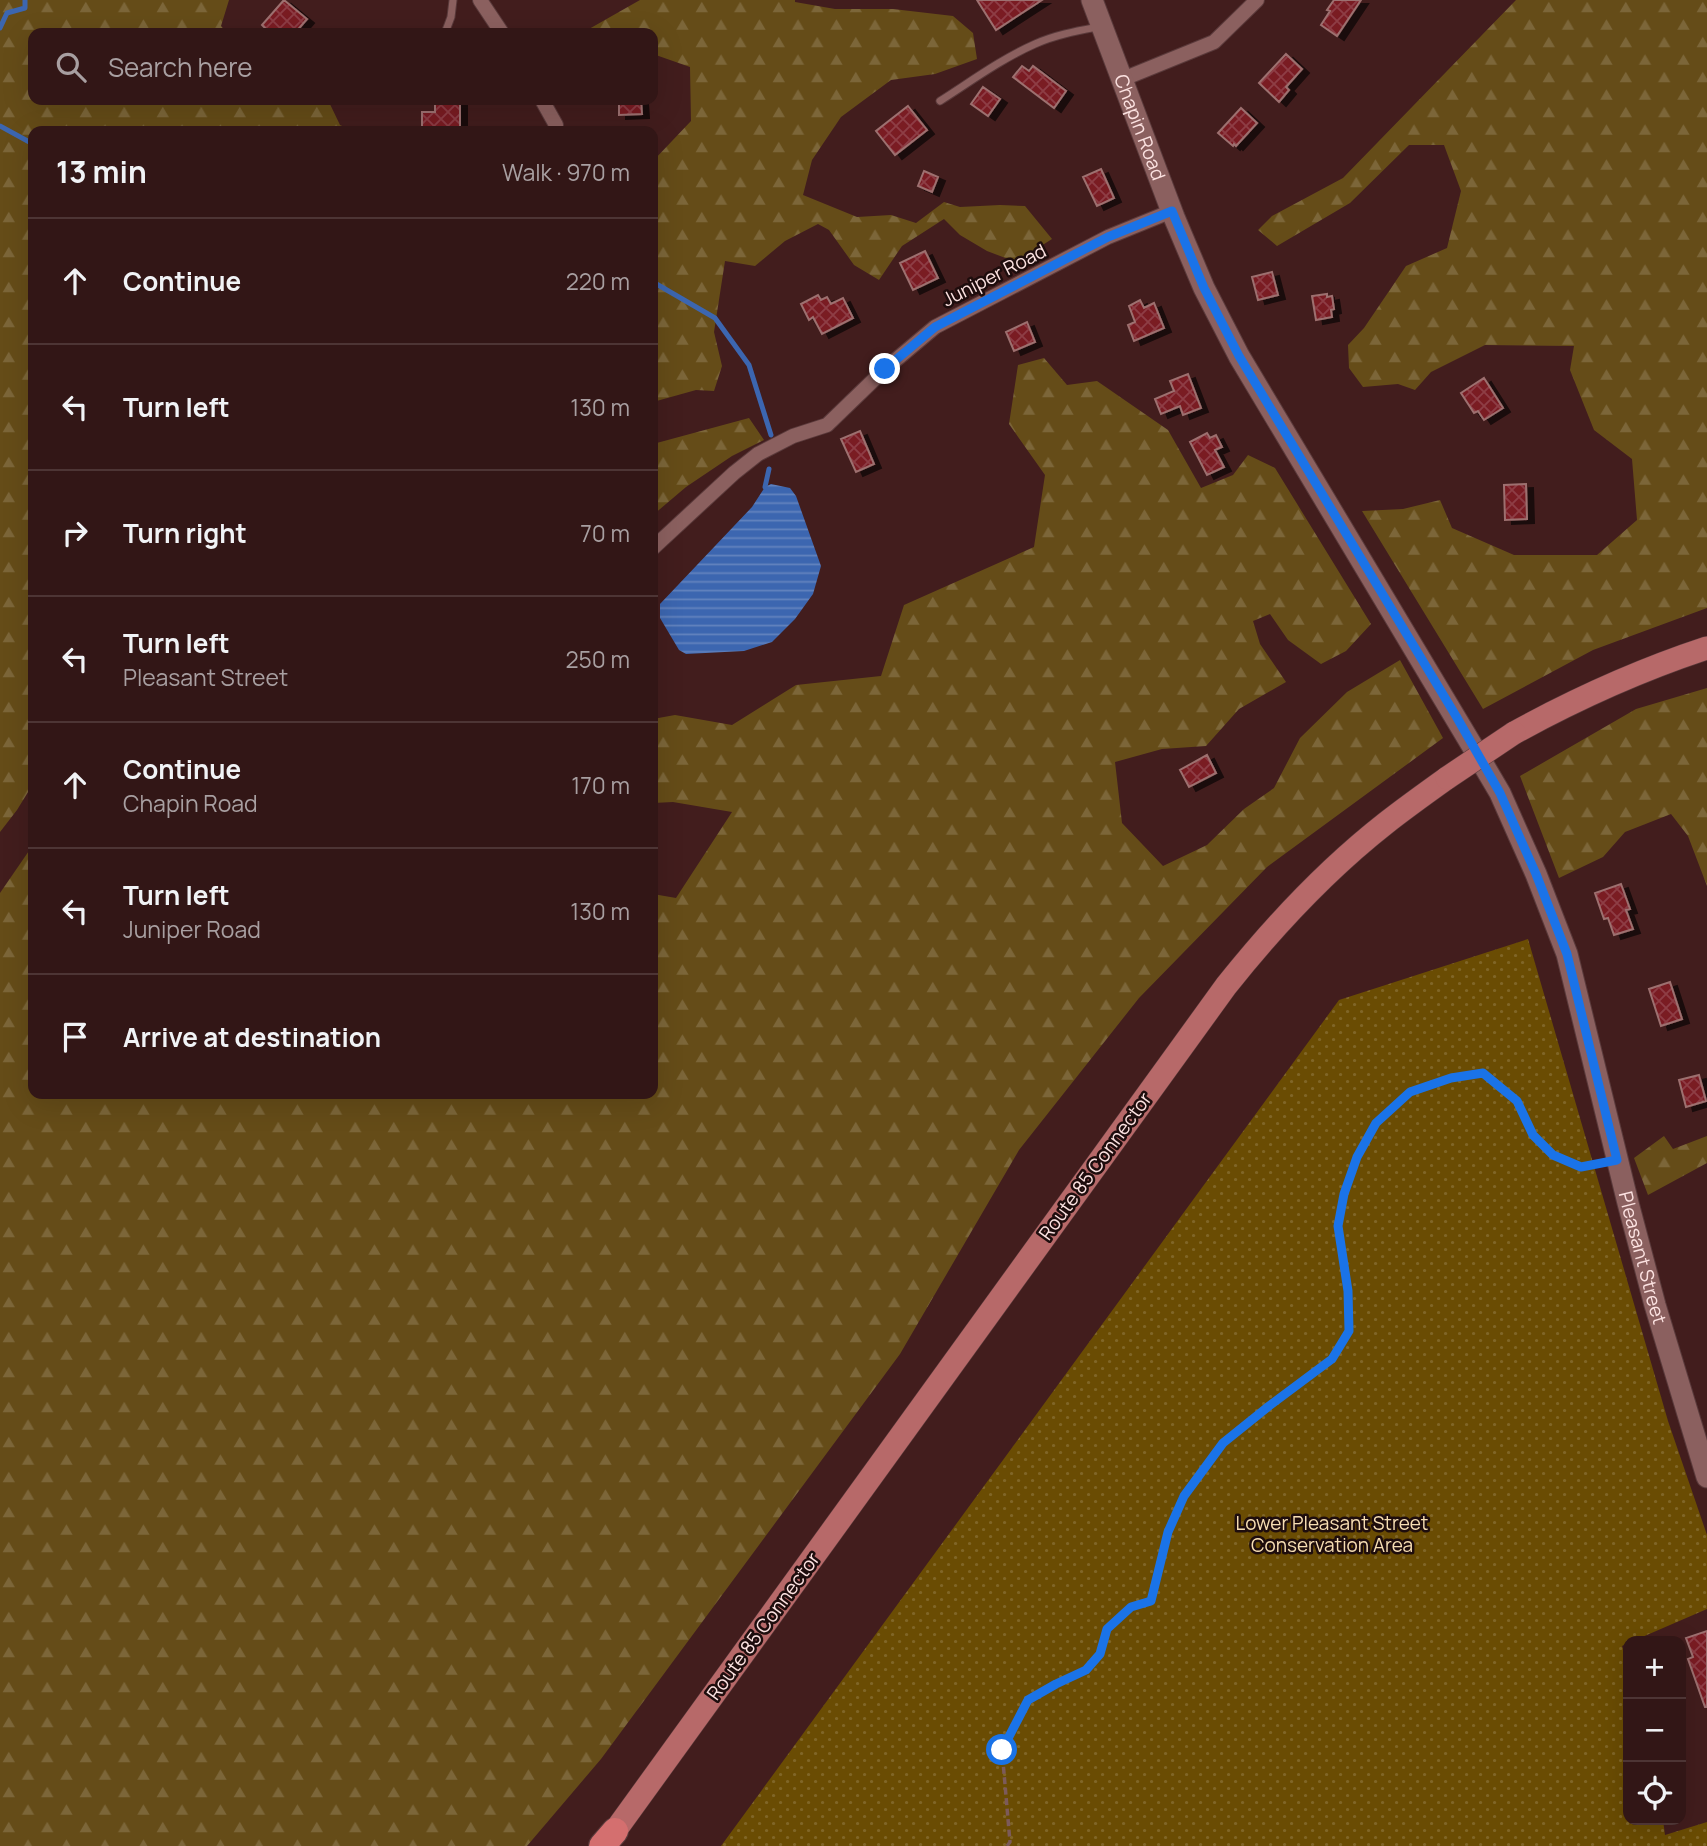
<!DOCTYPE html>
<meta charset="utf-8">
<style>
body{margin:0;font-family:Manrope,sans-serif;background:#3d2323;color:#f1f3f6}
.controls{position:absolute;right:21px;bottom:21px;display:grid;overflow:hidden;border-radius:14px;box-shadow:0 7px 28px #0002}
.controls button{width:63px;height:63px;display:grid;place-items:center;padding:0;border:0;border-bottom:2px solid #4d3535;background:#321616;color:#f1f3f6;font:35px sans-serif}
.stop{position:absolute;width:21px;height:21px;margin:-16px;border:5px solid #1a73e8;border-radius:50%;background:#fff}
.stop.end{background:#1a73e8;border-color:#fff;box-shadow:0 2px 7px #0008}
.list{margin:0;padding:0;list-style:none}
h2{display:flex;justify-content:space-between;align-items:center;height:91px;margin:0;padding:0 28px;font-size:30px}
h2 small{font-size:23px;font-weight:400;color:#a89fa1}
.list li{display:grid;grid-template-columns:46px 1fr auto;gap:21px;align-items:center;box-sizing:border-box;height:126px;padding:0 28px;border-top:2px solid #4d3535}
.list b{display:block;font-size:26px;white-space:nowrap}
.list p{margin:0;font-size:23px;white-space:nowrap;color:#a89fa1}
.list em{font-size:23px;font-style:normal;color:#a89fa1}
.icon{flex:none;width:38px;height:38px;fill:none;stroke:currentColor;stroke-width:2;stroke-linecap:round;stroke-linejoin:round}
.map{position:relative;flex:none;width:1707px;height:1846px;overflow:hidden}
.search{position:absolute;background:#321616;box-shadow:0 7px 28px #0002;left:28px;top:28px;width:630px;height:77px;display:flex;align-items:center;gap:18px;box-sizing:border-box;padding:0 24px;border-radius:14px;color:#a89fa1;font-size:26px}
.panel{position:absolute;background:#321616;box-shadow:0 7px 28px #0002;left:28px;top:126px;width:630px;height:973px;border-radius:14px}
.map>svg:first-child{display:block}
.forest{fill:url(#forest-firs)}
.park{fill:url(#park-dots)}
.water{fill:url(#water-rules)}
.lines{fill:none;stroke-linecap:round;stroke-linejoin:round}
.stream{stroke:#3c66b0;stroke-width:5}
.building{fill:url(#building-cross-hatch);stroke:#9d706f;stroke-width:2;filter:url(#shadow)}
.lane-casing{stroke:#5a3a3b;stroke-width:9}
.street-casing{stroke:#5a3a3b;stroke-width:16}
.secondary-casing{stroke:#5a3a3b;stroke-width:23}
.primary-casing{stroke:#5a3a3b;stroke-width:24}
.highway-casing{stroke:#5a3a3b;stroke-width:28}
.path{stroke:#7c5a5a;stroke-width:3.5;stroke-dasharray:7 3.5;stroke-linecap:butt}
.lane{stroke:#8b605f;stroke-width:7}
.street{stroke:#8b605f;stroke-width:14}
.secondary{stroke:#8b605f;stroke-width:21}
.primary{stroke:#b76969;stroke-width:23}
.highway{stroke:#d46f6f;stroke-width:26}
.primary-bridge-casing{stroke:#5a3a3b;stroke-width:24;stroke-linecap:butt}
.primary-bridge{stroke:#b76969;stroke-width:23}
.route{stroke:#1a73e8;stroke-width:9}
.labels{text-anchor:middle;dominant-baseline:central;stroke-width:5;stroke-linejoin:round;paint-order:stroke}
.street-label{font-size:19px;fill:#fce2e1;stroke:#1e0d0d}
.park-label{font-size:19px;fill:#f7deb3;stroke:#1e0d0d}
</style>
<div class="map">
<svg width="1707" height="1846" viewBox="0 0 1707 1846">
<defs>
<pattern id="forest-firs" width="22" height="20" patternUnits="userSpaceOnUse" patternTransform="scale(1.75)"><rect width="22" height="20" fill="#654c18"/><path d="M5 1l3.5 6h-7zM16 11l3.5 6h-7z" fill="#7c6639"/></pattern>
<pattern id="park-dots" width="8" height="8" patternUnits="userSpaceOnUse" patternTransform="scale(1.75)"><rect width="8" height="8" fill="#6a4c03"/><path d="M2 2h.1M6 6h.1" fill="none" stroke="#806627" stroke-width="1.8" stroke-linecap="round"/></pattern>
<pattern id="water-rules" width="6" height="5" patternUnits="userSpaceOnUse" patternTransform="scale(1.75)"><rect width="6" height="5" fill="#3c66b0"/><path d="M0 2.5h6" fill="none" stroke="#6383be"/></pattern>
<pattern id="building-cross-hatch" width="8" height="8" patternUnits="userSpaceOnUse" patternTransform="scale(1.75)"><rect width="8" height="8" fill="#7a1d24"/><path d="M0 0l8 8M0 8l8-8" fill="none" stroke="#8e3e44"/></pattern>
<filter id="shadow"><feDropShadow dx="7" dy="4" stdDeviation="0" flood-color="#0009"/></filter>
</defs>
<rect width="100%" height="100%" fill="#421d1d"/>
<!-- forest -->
<path class="forest" d="M0,0H229L221,26L227,33H33V100H328L340,125L353,131H33V784L17,810L0,832Z
M640,0H795V2L835,9H893L953,16L973,33L977,59L935,74L891,80L841,117L812,160L803,195L857,217L891,215L916,223L944,202L960,207L1000,205L1025,206L1052,239L1016,262L987,251L960,235L944,219L902,246L879,280L854,265L829,230L818,224L785,241L755,266L725,261L714,332L722,366L714,391L696,390L653,402V161L691,121L690,67L653,54V33H588L589,29Z
M1516,0H1707V608L1593,650L1483,709L1362,511L1403,509L1440,500L1452,528L1514,555H1597L1637,520L1632,459L1594,430L1570,370L1574,346L1485,345L1431,372L1415,390L1398,384L1363,387L1349,368L1348,345L1364,328L1406,266L1447,248L1461,191L1444,145H1409L1350,203L1277,246L1258,230L1272,216L1343,178Z
M1044,358L1067,385L1097,381L1168,430L1201,488L1233,475L1248,455L1275,468L1371,624L1346,651L1321,664L1288,640L1270,614L1253,621L1260,644L1286,682L1239,709L1206,746L1162,749L1115,762L1122,823L1163,866L1207,845L1244,809L1274,788L1300,738L1347,692L1400,660L1443,738L1267,867L1139,998L1019,1150L900,1354L601,1759L527,1846H0V893L33,845V1094H653V894L676,898L732,812L673,802L653,803V719L675,715L732,725L796,685L881,676L904,605L1034,547L1045,475L1009,424L1018,365Z
M749,418L764,440L732,456L686,487L653,515V444Z
M1707,688V886L1688,836L1671,814L1625,832L1603,857L1559,878L1520,776L1636,709Z
M1664,1136L1673,1149L1707,1136V1163L1648,1195L1634,1158Z"/>
<!-- park -->
<path class="park" d="M1528,939L1668,1421L1707,1535V1609L1633,1641H1628V1643L1622,1646L1628,1663V1820H1663L1665,1835L1707,1822V1846H721L1339,1000Z"/>
<!-- water -->
<path class="water" d="M771,484L790,488L796,496L821,566L813,594L795,619L772,642L744,651L686,654L679,650L660,618V604L752,507L765,487Z"/>
<g class="lines">
<!-- stream -->
<path class="stream" d="M0,28L7,13L25,8V0
M0,126L33,144
M653,282L715,318L749,365L771,435
M765,487L769,469"/>
</g>
<!-- building -->
<path class="building" d="M284,0L307,19L295,33H270L262,25Z
M977,0H1042L996,30Z
M1334,0H1361L1337,36L1321,25L1330,11L1327,10Z
M1286,54L1302,69L1286,87L1289,90L1279,102L1259,83Z
M1022,66L1029,71L1033,66L1066,91L1054,108L1013,77Z
M983,87L1000,99L988,116L971,104Z
M442,100H460V131H422V112H435V104H442Z
M619,100H641L642,114L619,115Z
M908,106L927,130L895,155L876,131Z
M1241,108L1257,123L1236,146L1234,144L1233,146L1218,133Z
M1101,169L1114,198L1097,206L1083,177Z
M924,171L938,177L932,192L918,186Z
M925,251L938,278L913,290L900,263Z
M1272,272L1278,295L1258,300L1252,277Z
M1327,294V297L1332,296L1334,309L1331,310L1332,317L1316,320L1312,296Z
M818,295L821,300L827,297L831,304L843,298L853,318L822,334L813,317L809,320L801,304Z
M1140,300L1144,308L1154,303L1164,328L1134,341L1128,325L1135,322L1129,306Z
M1027,322L1035,342L1014,351L1006,332Z
M1188,374L1201,408L1183,415L1180,406L1161,414L1155,399L1174,391L1170,381Z
M1484,378L1503,408L1484,420L1478,411L1474,413L1461,393Z
M860,431L874,464L856,472L841,439Z
M1207,433L1210,438L1216,435L1222,447L1215,450L1224,467L1207,475L1190,442Z
M1526,484L1527,519L1505,520L1504,485Z
M1207,755L1216,773L1189,787L1180,770Z
M1621,884L1630,909L1626,910L1633,929L1614,935L1608,918L1604,919L1595,893Z
M1670,982L1682,1019L1661,1026L1649,989Z
M1699,1075L1706,1101L1686,1107L1679,1080Z
M1707,1631V1707H1705L1688,1659L1693,1657L1686,1638Z"/>
<g class="lines">
<!-- lane casing -->
<g class="lane-casing">
<path id="lane" d="M445,33L451,17L453,0
M940,101C970,82 1001,59 1035,44C1055,35 1077,31 1098,27"/>
</g>
<!-- street casing -->
<g class="street-casing">
<path id="street" d="M480,0L502,33
M1123,79L1214,42L1257,0
M542,100L556,125
M653,548L734,473L758,454L793,436L827,425L885,369L935,327L1108,237L1172,211"/>
</g>
<!-- secondary casing -->
<g class="secondary-casing">
<g id="secondary">
<path id="s1" d="M1092,0L1174,217L1204,288L1239,356L1480,759L1500,793L1536,874L1567,954L1628,1203L1655,1305L1707,1477"/>
</g>
</g>
<!-- primary casing -->
<g class="primary-casing">
<path id="primary" d="M1514,733C1576,699 1640,670 1707,648
M615,1831L1226,986C1273,927 1326,870 1386,823C1405,808 1426,793 1447,778"/>
</g>
<!-- highway casing -->
<g class="highway-casing">
<path id="highway" d="M602,1846L615,1831"/>
</g>
<!-- path -->
<path class="path" d="M1007,1846L1010,1842L1002,1750L1028,1700L1056,1684L1086,1670L1100,1654L1107,1629L1131,1607L1151,1601L1168,1532L1184,1496L1223,1443L1332,1359L1349,1331L1348,1291L1338,1226L1344,1194L1357,1157L1376,1123L1410,1092L1451,1078L1483,1073L1517,1101L1533,1135L1553,1155L1581,1167L1601,1163"/>
<!-- lane -->
<use href="#lane" class="lane"/>
<!-- street -->
<use href="#street" class="street"/>
<!-- secondary -->
<use href="#secondary" class="secondary"/>
<!-- primary -->
<use href="#primary" class="primary"/>
<!-- highway -->
<use href="#highway" class="highway"/>
<!-- primary-bridge casing -->
<g class="primary-bridge-casing">
<path id="primary-bridge" d="M1447,778L1514,733"/>
</g>
<!-- primary-bridge -->
<use href="#primary-bridge" class="primary-bridge"/>
</g>
<g class="lines">
<!-- route -->
<path class="route" d="M885,369L935,327L1108,237L1172,211L1204,288L1239,356L1456,716L1500,793L1536,874L1567,954L1617,1160L1581,1167L1553,1155L1533,1135L1517,1101L1483,1073L1451,1078L1410,1092L1376,1123L1357,1157L1344,1194L1338,1226L1348,1291L1349,1331L1332,1359L1269,1406L1223,1443L1184,1496L1168,1532L1151,1601L1131,1607L1107,1629L1100,1654L1086,1670L1056,1684L1028,1700L1002,1750"/>
</g>
<g class="labels">
<!-- street labels -->
<g class="street-label">
<text stroke="none"><textPath href="#s1" startOffset="136">Chapin Road</textPath></text>
<text transform="translate(994 275) rotate(-27)">Juniper Road</text>
<text transform="translate(1095 1166) rotate(-54)">Route 85 Connector</text>
<text stroke="none"><textPath href="#s1" startOffset="1382">Pleasant Street</textPath></text>
<text transform="translate(763 1626) rotate(-54)">Route 85 Connector</text>
</g>
<!-- park labels -->
<g class="park-label">
<text x="1332" y="1523">Lower Pleasant Street<tspan x="1332" dy="22">Conservation Area</tspan></text>
</g>
</g>
</svg>
<div class="controls">
<button>+</button>
<button>−</button>
<button><svg class="icon" aria-label="locate" viewBox="0 0 24 24"><circle cx="12" cy="12" r="6"/><path d="M12 2v4M12 18v4M2 12h4M18 12h4"/></svg></button>
</div>
<div class="stop" style="left:1002px;top:1750px"></div>
<div class="stop end" style="left:885px;top:369px"></div>
<div class="search"><svg class="icon" aria-label="search" viewBox="0 0 24 24"><circle cx="10" cy="10" r="6"/><path d="M15 15l6 6"/></svg>Search here</div>
<section class="panel">
<h2>13 min<small>Walk · 970 m</small></h2>
<ul class="list">
<li><svg class="icon" aria-label="ahead" viewBox="0 0 24 24"><path d="M12 20V5M6 11l6-6 6 6"/></svg><div><b>Continue</b></div><em>220 m</em></li>
<li><svg class="icon" aria-label="left" viewBox="0 0 24 24"><path d="M17 20v-9H6M10 6l-5 5 5 5"/></svg><div><b>Turn left</b></div><em>130 m</em></li>
<li><svg class="icon" aria-label="right" viewBox="0 0 24 24"><path d="M7 20v-9h11M14 6l5 5-5 5"/></svg><div><b>Turn right</b></div><em>70 m</em></li>
<li><svg class="icon" aria-label="left" viewBox="0 0 24 24"><path d="M17 20v-9H6M10 6l-5 5 5 5"/></svg><div><b>Turn left</b><p>Pleasant Street</p></div><em>250 m</em></li>
<li><svg class="icon" aria-label="ahead" viewBox="0 0 24 24"><path d="M12 20V5M6 11l6-6 6 6"/></svg><div><b>Continue</b><p>Chapin Road</p></div><em>170 m</em></li>
<li><svg class="icon" aria-label="left" viewBox="0 0 24 24"><path d="M17 20v-9H6M10 6l-5 5 5 5"/></svg><div><b>Turn left</b><p>Juniper Road</p></div><em>130 m</em></li>
<li><svg class="icon" aria-label="arrive" viewBox="0 0 24 24"><path d="M6 21V4h12l-3 4 3 4H6"/></svg><div><b>Arrive at destination</b></div></li>
</ul>
</section>
</div>
